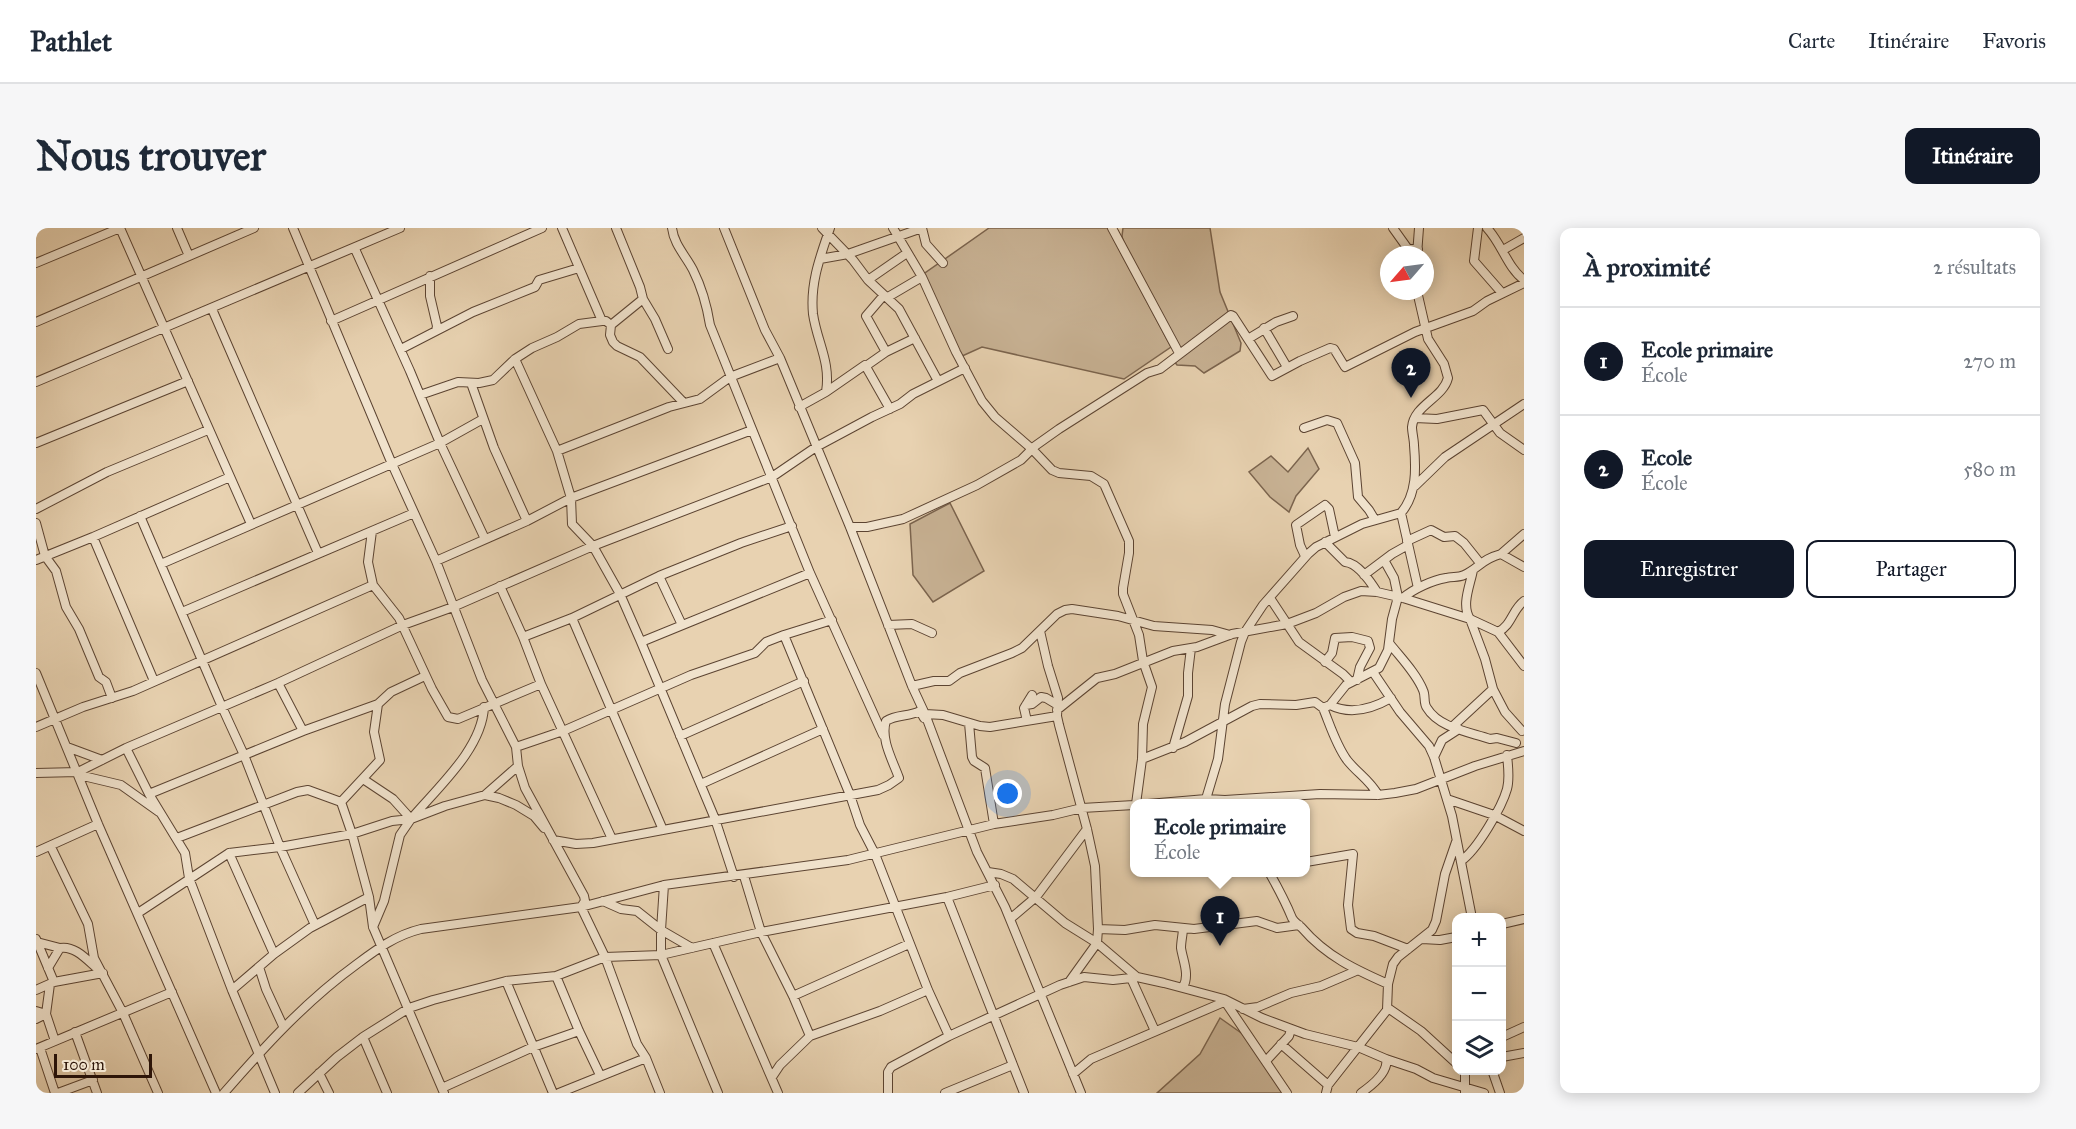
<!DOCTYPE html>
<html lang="fr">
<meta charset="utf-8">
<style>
body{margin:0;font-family:"IM FELL Great Primer",serif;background:#f6f6f7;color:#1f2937}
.controls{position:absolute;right:18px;bottom:18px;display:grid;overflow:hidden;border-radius:12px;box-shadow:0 3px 15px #0003}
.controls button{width:54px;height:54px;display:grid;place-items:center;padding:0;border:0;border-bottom:2px solid #e0e1e3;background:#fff;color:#1f2937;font:30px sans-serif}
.compass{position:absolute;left:1344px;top:18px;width:54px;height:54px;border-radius:50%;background:#fff;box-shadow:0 3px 15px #0003;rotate:242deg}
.scale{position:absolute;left:18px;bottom:15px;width:98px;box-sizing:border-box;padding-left:6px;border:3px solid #2e1508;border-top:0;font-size:16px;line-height:21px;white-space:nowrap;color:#2e1508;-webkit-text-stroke:4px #f0e2cc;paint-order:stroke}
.you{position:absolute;left:972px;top:566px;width:21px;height:21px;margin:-15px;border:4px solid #fff;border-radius:50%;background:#1a73e8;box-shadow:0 0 0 9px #1a73e833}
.badge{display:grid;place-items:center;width:39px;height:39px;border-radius:50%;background:#111827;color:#fff;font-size:20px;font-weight:700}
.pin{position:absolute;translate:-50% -50px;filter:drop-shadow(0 2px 3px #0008)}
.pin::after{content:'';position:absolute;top:32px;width:21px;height:18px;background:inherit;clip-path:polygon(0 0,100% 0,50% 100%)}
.popup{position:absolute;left:1094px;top:571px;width:180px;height:78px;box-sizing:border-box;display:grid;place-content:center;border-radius:12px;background:#fff;filter:drop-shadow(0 2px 4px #0005);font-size:20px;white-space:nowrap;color:#747a83}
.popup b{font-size:22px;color:#1f2937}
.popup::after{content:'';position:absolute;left:50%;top:100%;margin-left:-12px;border:12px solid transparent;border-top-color:#fff}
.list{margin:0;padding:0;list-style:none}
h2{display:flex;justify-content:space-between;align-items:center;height:78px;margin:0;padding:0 24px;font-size:26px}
h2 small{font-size:20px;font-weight:400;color:#747a83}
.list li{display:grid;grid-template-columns:39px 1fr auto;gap:18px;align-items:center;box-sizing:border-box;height:108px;padding:0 24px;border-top:2px solid #e0e1e3}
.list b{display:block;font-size:22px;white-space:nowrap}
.list p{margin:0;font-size:20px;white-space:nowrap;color:#747a83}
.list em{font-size:20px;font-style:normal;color:#747a83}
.actions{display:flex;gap:12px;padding:18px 24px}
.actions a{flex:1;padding:14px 0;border:2px solid #111827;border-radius:12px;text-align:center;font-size:21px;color:#111827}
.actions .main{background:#111827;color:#fff}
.icon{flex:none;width:33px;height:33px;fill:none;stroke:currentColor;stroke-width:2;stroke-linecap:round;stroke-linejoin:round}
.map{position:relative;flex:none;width:1488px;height:865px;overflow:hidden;border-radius:12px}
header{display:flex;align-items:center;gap:36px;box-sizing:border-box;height:84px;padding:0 30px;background:#fff;border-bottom:2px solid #e0e1e3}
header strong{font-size:28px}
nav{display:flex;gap:33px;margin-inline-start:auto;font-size:21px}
.intro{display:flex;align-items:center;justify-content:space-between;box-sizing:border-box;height:144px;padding:0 36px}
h1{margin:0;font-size:42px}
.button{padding:15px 27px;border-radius:12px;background:#111827;color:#fff;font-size:21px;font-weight:700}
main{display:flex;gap:36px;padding:0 36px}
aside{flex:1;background:#fff;border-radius:12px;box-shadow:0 3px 15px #0003}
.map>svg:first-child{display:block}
.green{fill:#c8b294;stroke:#7b644e;stroke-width:1.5}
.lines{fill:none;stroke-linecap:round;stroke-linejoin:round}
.street-casing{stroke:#5c4432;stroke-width:10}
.street{stroke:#f0e2cc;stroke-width:8}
</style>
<header>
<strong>Pathlet</strong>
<nav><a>Carte</a><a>Itinéraire</a><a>Favoris</a></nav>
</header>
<div class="intro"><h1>Nous trouver</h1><a class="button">Itinéraire</a></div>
<main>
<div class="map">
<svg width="1488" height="865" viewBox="0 0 1488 865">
<rect width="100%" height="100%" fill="#e8d2b1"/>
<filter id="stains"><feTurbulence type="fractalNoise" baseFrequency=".00333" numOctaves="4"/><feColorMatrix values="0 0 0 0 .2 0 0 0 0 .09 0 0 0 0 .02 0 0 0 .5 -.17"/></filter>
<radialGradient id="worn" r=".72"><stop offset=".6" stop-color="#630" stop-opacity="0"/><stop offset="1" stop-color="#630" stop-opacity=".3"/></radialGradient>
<!-- green -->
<path class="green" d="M953,0H1072L1135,119L1088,151L946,119L924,129L886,47Z
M1087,0H1174L1184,64L1205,115L1204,123L1168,145L1159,138L1141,137L1135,129L1144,121L1088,18L1086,8Z
M1272,220L1283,241L1260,268L1253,284L1234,269L1213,244L1235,228L1252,244Z
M914,275L948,343L897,374L877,347L874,296Z
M1184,790L1218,814L1253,865H1121L1164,826Z"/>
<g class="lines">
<!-- street casing -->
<g class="street-casing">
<path id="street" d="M84,0L215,296
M141,0L153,28
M257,0L356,236L400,333L446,452L480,519L482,538L489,560L548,668L549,673L545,679L569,729L601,816L610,830L624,865
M526,0L566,93H570L575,97L574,107L577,114L581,118L604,129L647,174
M580,0L604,59L607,71L619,91L632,121
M636,0C638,17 650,28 657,42C666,60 671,78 674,97L774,345L847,507
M688,0L729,102L744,130L814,299L876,458L889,486L941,624L969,679L1045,865
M786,0L817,32L832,52L863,81L902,153
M857,0L886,49L920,124L946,173L959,189L996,221L1016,242L1023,245L1055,248L1068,256L1093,313V325L1087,360V366L1103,407L1107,433L1116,459L1107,496L1106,531L1100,576
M886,0L890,16L907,35
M1076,0L1143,125
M1357,0L1372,21H1382
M1442,0L1438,33L1466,65
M1451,0C1466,16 1471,39 1488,52
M319,21L374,143L404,215L449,311
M1467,22L1488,10
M1381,27L1383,0
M784,31L812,26L886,0
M0,35L84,0
M832,52L871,25
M848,67L830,88L850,124
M852,69L886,49
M176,81L282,325
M295,93L506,0
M0,94L218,0
M575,97L607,71
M1228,100L1251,139
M400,103L437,84L499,59L503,52L543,40
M1212,111L1240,94L1257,88
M365,121L400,103L401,98L394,68V48
M479,131L521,223L535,270L536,296L557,318L584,366L605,414
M830,138L850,124L879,110
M0,154L364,0
M435,155L458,220L491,293
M790,164L829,137L854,181
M384,167L422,154L443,155L457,152L479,131L496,120L521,109L543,96L566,93
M763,179L790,164C795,134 781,114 777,86C774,55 784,29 794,0
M1379,190L1401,191L1447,182L1464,205L1488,222
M1268,200L1291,192L1301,195L1319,235L1322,269L1333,282L1339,292
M0,215L152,153
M521,223L633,179L664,171L694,149L744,130
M1379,258L1409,229L1488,176
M0,281L71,244L172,202
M1365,285L1382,360
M104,288L186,479L208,527L244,619L279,697
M0,295L9,328L20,343L30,379L43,401L63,449L70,454L76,470
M814,299H831L867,291L941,257L985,232L999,218L1023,201L1111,145L1124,141L1195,87L1197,88L1236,148L1264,133L1294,120L1298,121L1309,139L1379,104L1437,83L1451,73L1488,55
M336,303L332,334L337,357L363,390L396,461L412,489L422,491L505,456
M57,309L118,453
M1371,313L1395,302L1408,309L1419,308L1428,315L1444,335
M1289,314L1309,334C1322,335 1334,353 1341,364
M1465,326L1488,306
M1269,328L1264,317L1260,297L1289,277L1293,281L1299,309
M0,332L57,309L194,249
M400,333L491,293L535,270L716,202
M125,336L404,215L447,191
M1437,342C1434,358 1425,377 1434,391L1462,404L1488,438
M1328,347L1356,326L1372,317
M623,348L646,397
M464,358L487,409L505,456L576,611
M1234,370L1263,414L1307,446L1315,454
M1367,370C1377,361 1397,352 1410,350C1416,348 1422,350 1428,347C1443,340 1446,331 1465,326L1488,339
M146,384L378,285
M536,390L627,602
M852,397L876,396L896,405
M1004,403L1012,438L1022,470L1021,488L1023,497L1051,601L1059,638L1062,701L1061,715L1033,754
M1462,404C1476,397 1476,382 1488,373
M748,407L814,567L824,597L839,626L892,762L913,808
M487,409L536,390L623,348L705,315L756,298
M1354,416C1365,430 1380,445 1387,462C1390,468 1387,475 1391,480C1403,500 1434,504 1454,511L1461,510L1480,515
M1289,434L1296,425L1299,410L1316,409L1332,413L1334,420L1324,439L1321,452
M1337,444L1364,484L1393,518L1398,529L1416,588L1436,690
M0,445L62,596L180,865
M242,455L267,503
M876,458L898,453H913L924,445L976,425L986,420L1021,386L1029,382L1036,381L1082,388L1118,398L1176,402L1194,407
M990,477L996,476L1005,469L1010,470L1020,476
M1294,477C1314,487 1336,481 1355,470
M1287,480C1294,497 1300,517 1311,532C1321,545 1334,552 1342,567
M1021,482L1061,450L1079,446L1137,423L1161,419L1196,406L1251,396L1280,385L1308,369L1325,363L1341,364L1367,370L1434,391L1449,431L1457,461L1469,484L1486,503
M889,486L907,487L944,498L954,499L1021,488
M991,493L988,480L996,467
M933,495L936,529L938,533L949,540L958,596
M0,499L47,479L97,463L337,357
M1416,499L1457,461
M644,508L768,453
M31,519L66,532
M480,519L527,503L655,447L719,425L730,414L748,407L796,392
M90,520L113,566L149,625L153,650L196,762L239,865
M1137,520L1152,468V445L1155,420
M1398,529L1406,512L1423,501
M1106,531L1149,514L1216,478L1224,476L1260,477L1279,474L1287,480L1294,477L1310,457L1343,440L1352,422L1356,391L1362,369L1358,350L1348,332
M0,545L42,544L90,520L242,455L367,397L417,379L557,318L736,249L780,219L836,189L864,176L877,166L929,140
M43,547L85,557L123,584
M327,551L357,571L375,591
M665,556L787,501
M113,566L267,503L342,476L355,464L389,448
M449,567L482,538
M1170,571L1182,531L1189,476L1205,414L1209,404L1227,377L1272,326L1280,319L1326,296L1365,285C1381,266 1380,241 1378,217C1378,212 1376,204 1376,199C1378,177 1407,170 1412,150L1408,136L1392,111L1381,63
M1411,571L1458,587L1488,603
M305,574L316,606L333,669L337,699L408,865
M1112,576L1170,571L1189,572L1284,566L1342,567L1359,565L1380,561L1439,538L1488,523
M141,610L261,564L272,562L305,574L344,532L338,504L342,476
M517,612L540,616L557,615L842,562L853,557L863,550C857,533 844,511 850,493C861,486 872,489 884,483L888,490
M15,619L52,696L58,730L87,785L122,865
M0,624L62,596
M193,625L238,726
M1425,633C1441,622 1466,579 1471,561C1474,550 1472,538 1471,527
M1270,634L1317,626L1312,677L1315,701L1321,705L1338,708L1372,721
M952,644L965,646L977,651L1029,695L1061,715L1101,749L1128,755L1188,771L1226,790L1269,806L1322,819L1350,831L1380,841L1397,850L1448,865
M1233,644C1242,660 1250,675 1256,690C1258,694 1263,697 1266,700C1290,728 1320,742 1352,756
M708,648L725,704L757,768L774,808
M698,649L679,591L605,414L774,345
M628,657L625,702L656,720
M911,669L988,865
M567,673L585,681L601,683L625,702V727L682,865
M102,685L193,625L244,619L316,606L356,593L375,591C401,560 446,521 448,479
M974,691L1000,669L1051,601
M1466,696L1488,691
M337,699L348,673L364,607L375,591L409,578L449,567L463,570L480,577L498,588L508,600
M1062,701L1089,702L1119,697L1158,701L1221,693L1241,700L1263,697
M0,711L18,754
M1386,711L1404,712L1420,709
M1,714L24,720
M677,715L742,865
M223,739L230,761L247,798
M12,740L24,720C39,717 52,733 63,742
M520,748L543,803L564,847
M470,753L517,865
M1147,759C1154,747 1147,733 1145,720C1145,713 1147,706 1147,700
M0,762L18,754L67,745
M196,762L238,726L274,700L333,669
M757,768L873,716
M1188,772L1251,865
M1352,780L1385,803L1420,835
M1207,781L1222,779L1255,765L1285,758L1320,743
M0,783L10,786L19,813
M0,791L10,786L14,756
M39,804L61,865
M327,809L351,865
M1466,809L1488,799
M1245,816L1292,857
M4,820L19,865
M0,821L136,764
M1466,829L1488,825
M1230,833L1253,808L1255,801
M1429,842V865
M1456,842L1464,865
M283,845L293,865
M1037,846L1055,831L1188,774
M736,849L744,837L774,808L844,783L892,762
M406,860L497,819L543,803
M22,865L57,852
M188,865C229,818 270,773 321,736C341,721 360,707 385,701L545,679L628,657L812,632L958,596L1017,587L1046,580L1098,577
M262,865L301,829L327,809L373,780L397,772L470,753L520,748L569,729L625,727L725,704L911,669L959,657
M523,865L610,830
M852,865V844L855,839L913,808L1024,757L1048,749L1077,752L1095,750L1119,803
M909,865L977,837
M1290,865L1292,857L1351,782L1352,756L1357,736L1362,729L1396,702L1400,693L1409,646L1420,614
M1325,865C1335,858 1353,844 1350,831"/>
</g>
<!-- street -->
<use href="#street" class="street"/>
</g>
<rect width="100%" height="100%" filter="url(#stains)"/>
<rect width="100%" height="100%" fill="url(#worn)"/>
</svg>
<div class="controls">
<button>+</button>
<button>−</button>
<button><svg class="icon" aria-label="layers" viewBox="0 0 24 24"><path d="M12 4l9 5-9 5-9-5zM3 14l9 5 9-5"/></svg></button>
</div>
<svg class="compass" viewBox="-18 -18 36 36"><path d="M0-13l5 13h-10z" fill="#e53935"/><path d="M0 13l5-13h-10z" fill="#747a83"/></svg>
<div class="scale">100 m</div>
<div class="you"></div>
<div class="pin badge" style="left:1184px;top:718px">1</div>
<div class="popup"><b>Ecole primaire</b>École</div>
<div class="pin badge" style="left:1375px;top:170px">2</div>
</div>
<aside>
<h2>À proximité<small>2 résultats</small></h2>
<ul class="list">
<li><span class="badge">1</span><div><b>Ecole primaire</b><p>École</p></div><em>270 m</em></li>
<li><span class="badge">2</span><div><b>Ecole</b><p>École</p></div><em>580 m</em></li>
</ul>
<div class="actions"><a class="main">Enregistrer</a><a>Partager</a></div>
</aside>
</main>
